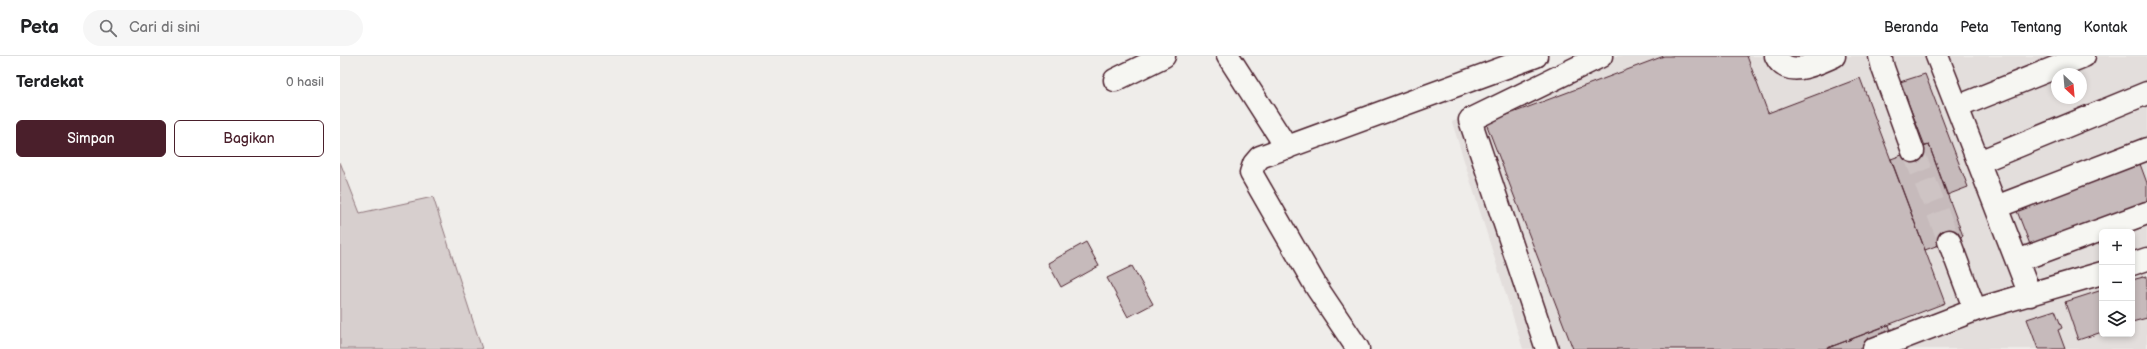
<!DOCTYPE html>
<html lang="id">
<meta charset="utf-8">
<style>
body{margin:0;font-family:"Balsamiq Sans",sans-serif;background:#f6f6f6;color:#202124}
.controls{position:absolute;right:12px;bottom:12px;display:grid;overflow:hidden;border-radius:6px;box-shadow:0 2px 6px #0003}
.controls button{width:36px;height:36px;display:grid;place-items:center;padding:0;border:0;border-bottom:1px solid #e0e0e0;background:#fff;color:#202124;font:20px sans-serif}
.compass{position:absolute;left:1711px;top:12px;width:36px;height:36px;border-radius:50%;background:#fff;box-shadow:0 2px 6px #0003;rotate:154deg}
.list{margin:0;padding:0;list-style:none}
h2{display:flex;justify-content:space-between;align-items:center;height:52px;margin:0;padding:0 16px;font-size:17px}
h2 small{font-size:13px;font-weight:400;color:#757577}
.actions{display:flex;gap:8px;padding:12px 16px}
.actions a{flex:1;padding:9px 0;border:1px solid #4a1f2b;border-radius:6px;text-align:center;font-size:14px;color:#4a1f2b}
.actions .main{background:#4a1f2b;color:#fff}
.icon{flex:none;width:22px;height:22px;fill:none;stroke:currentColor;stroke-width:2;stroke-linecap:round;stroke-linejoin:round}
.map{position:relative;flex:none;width:1807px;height:293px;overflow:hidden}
header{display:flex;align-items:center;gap:24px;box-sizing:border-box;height:56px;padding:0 20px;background:#fff;border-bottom:1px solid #e0e0e0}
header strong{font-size:19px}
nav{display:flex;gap:22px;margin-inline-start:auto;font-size:14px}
.search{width:280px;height:36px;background:#f6f6f6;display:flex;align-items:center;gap:10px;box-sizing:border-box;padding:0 14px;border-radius:22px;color:#757577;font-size:15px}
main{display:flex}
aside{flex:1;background:#fff}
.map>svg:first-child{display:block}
.built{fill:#e3dedc;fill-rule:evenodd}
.green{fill:#d7cfce;stroke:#90777c}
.building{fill:#c6babb;stroke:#4a1f2b}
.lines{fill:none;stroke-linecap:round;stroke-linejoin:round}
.minor-tunnel{stroke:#cec4c4;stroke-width:22;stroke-dasharray:22 11;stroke-linecap:butt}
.minor-casing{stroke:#4a1f2b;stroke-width:25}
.minor{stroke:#f6f6f2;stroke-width:22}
</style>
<header>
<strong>Peta</strong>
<div class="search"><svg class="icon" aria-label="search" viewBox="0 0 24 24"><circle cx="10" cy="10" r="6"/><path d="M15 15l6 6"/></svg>Cari di sini</div>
<nav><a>Beranda</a><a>Peta</a><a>Tentang</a><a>Kontak</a></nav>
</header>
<main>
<aside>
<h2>Terdekat<small>0 hasil</small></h2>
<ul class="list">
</ul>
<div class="actions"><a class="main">Simpan</a><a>Bagikan</a></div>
</aside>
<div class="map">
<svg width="1807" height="293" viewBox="0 0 1807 293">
<rect width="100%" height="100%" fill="#efedea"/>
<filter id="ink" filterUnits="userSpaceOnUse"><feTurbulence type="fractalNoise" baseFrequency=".025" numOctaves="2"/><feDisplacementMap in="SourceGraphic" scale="8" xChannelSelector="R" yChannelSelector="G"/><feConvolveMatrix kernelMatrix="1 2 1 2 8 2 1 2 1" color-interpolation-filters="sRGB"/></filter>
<g filter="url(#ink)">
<!-- built -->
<path class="built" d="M1251,0H1807V293H1183L1112,66ZM1717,18H1741V42H1717ZM1762,176H1792V278H1762Z"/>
<!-- green -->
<path class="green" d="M0,106L20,157L93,141L142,293H0Z"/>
<!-- building -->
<path class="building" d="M1324,0H1407L1428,57L1520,22L1605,247L1485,293H1233L1146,67Z
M1585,18L1628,131L1607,139L1589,89L1585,90L1560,26Z
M1589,89L1623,180L1585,194L1551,103Z
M1800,108L1807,127V147L1691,191L1677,155Z
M746,186L759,210L721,231L708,207Z
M792,210L813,248L788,261L767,222Z
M1807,220V262L1792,266V224Z
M1762,234V276L1738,284L1725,246Z
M1715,254L1722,272L1718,274L1725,293H1698L1687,263Z
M1549,269L1553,280L1519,293H1485Z"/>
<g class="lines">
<!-- minor-tunnel -->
<path class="minor-tunnel" d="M1573,95L1609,185"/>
<!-- minor casing -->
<g class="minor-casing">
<path id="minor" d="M888,0L947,92
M1436,0C1447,24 1478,7 1494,0
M1540,0L1543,12L1573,95
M1597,0L1656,151L1807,93
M775,24L824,0
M1617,51L1744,0
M1639,106L1807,37
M1656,151L1690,239
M1609,185L1635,254
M1677,205L1807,157
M1792,208L1807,203
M1018,293L977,232L911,117L914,108L920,101L1196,0
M1207,293L1130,64L1261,0
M1534,293L1635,254L1762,217"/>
</g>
<!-- minor -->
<use href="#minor" class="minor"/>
</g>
</g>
</svg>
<div class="controls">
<button>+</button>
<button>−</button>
<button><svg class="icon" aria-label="layers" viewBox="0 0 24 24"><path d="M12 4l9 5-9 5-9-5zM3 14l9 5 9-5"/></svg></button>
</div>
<svg class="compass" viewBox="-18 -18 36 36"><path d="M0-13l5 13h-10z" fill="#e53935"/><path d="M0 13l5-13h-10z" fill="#757577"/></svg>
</div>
</main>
